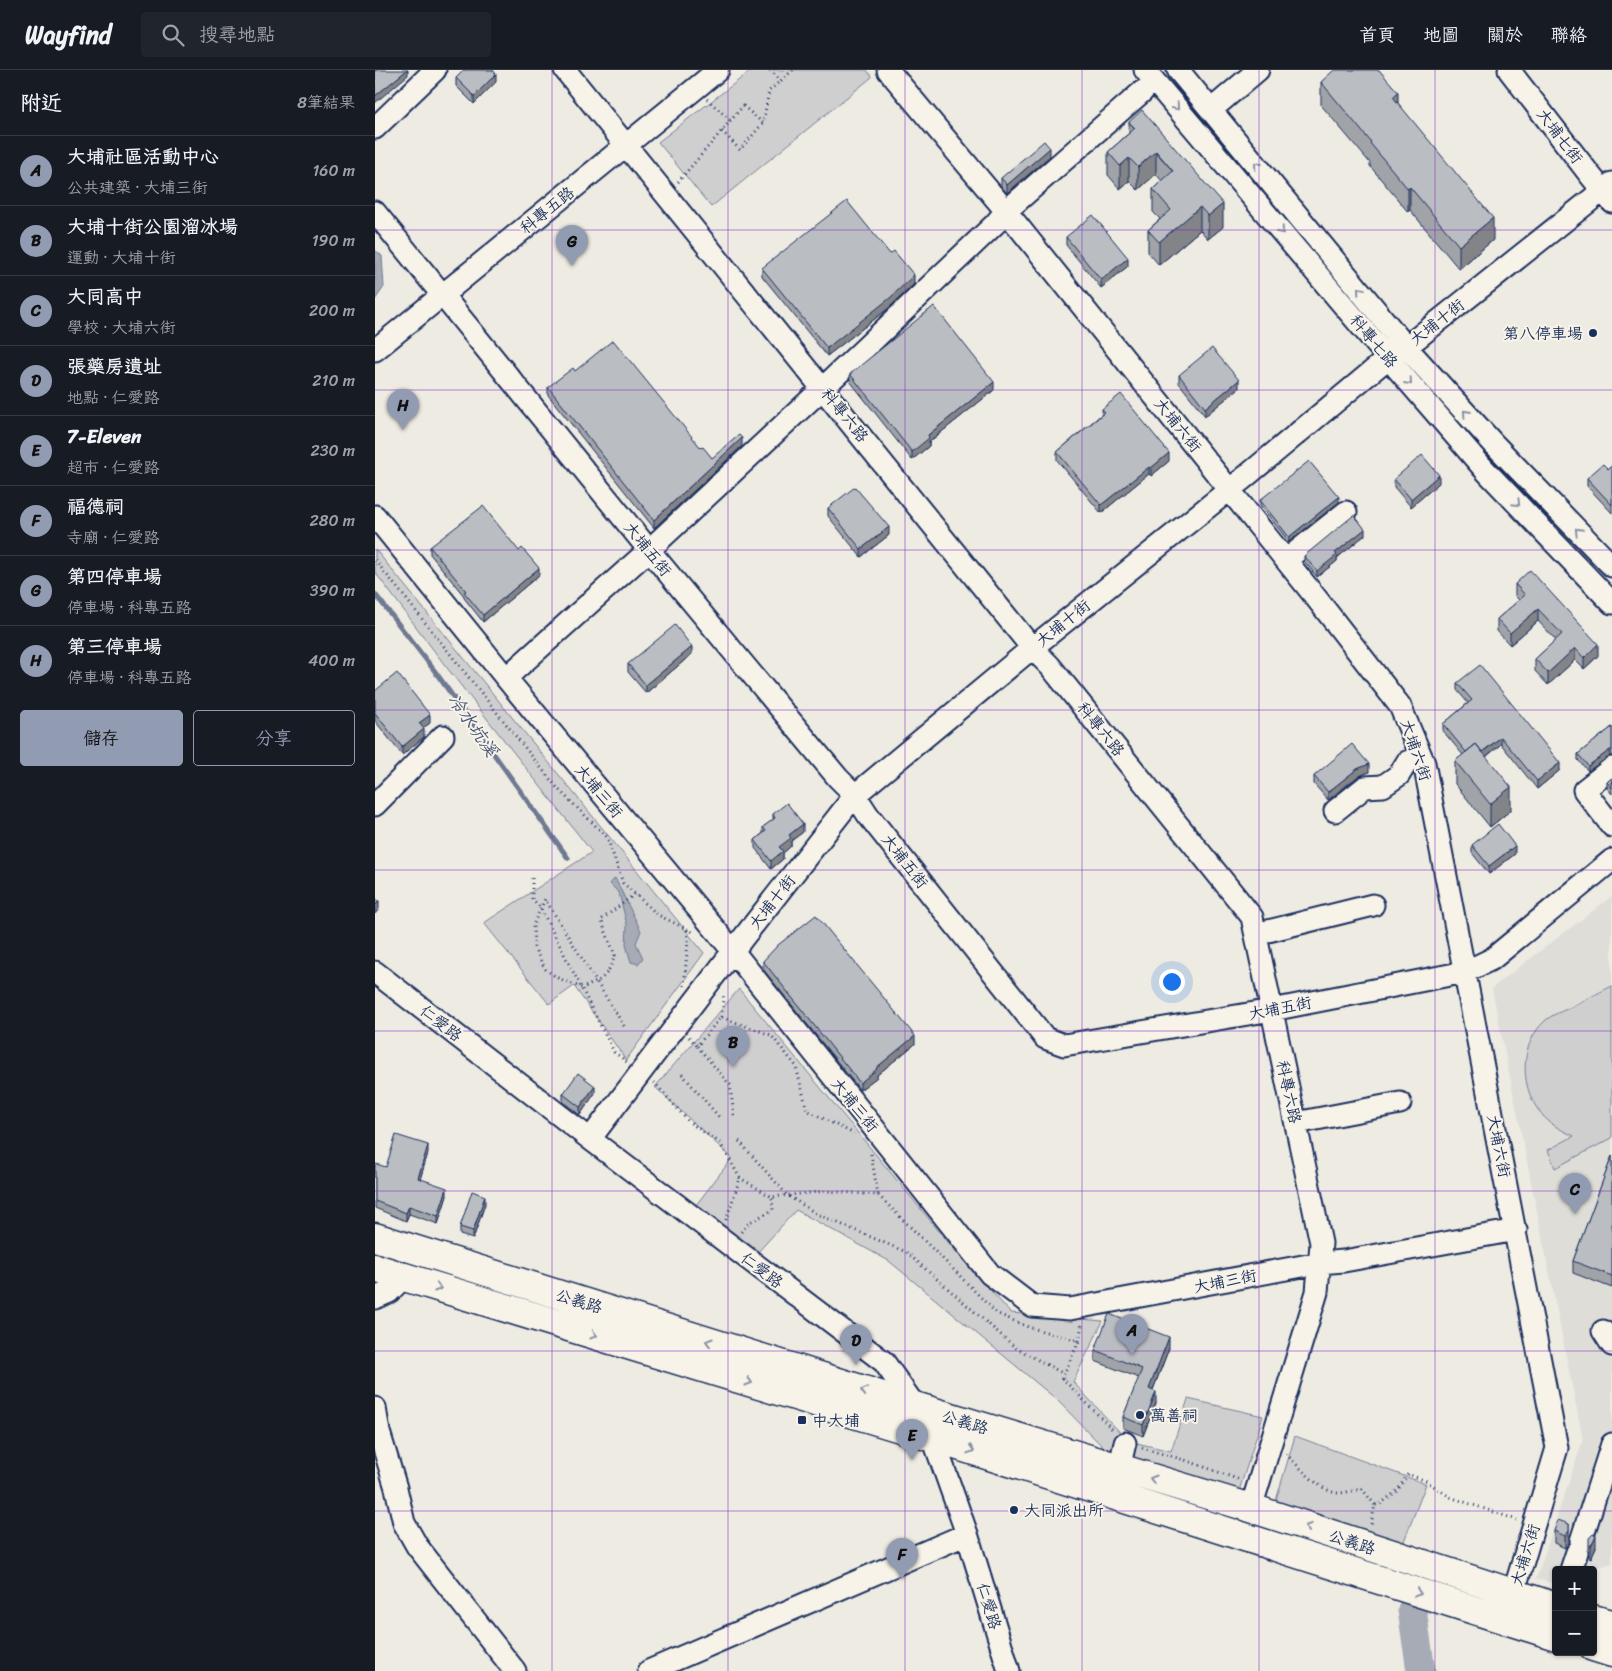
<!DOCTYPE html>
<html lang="zh-TW">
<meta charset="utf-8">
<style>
body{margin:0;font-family:Sriracha,"LXGW WenKai TC",sans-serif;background:#20242c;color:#f1f3f6}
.controls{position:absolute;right:15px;bottom:15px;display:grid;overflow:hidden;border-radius:5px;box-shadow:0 1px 4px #0004}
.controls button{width:45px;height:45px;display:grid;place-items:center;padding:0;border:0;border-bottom:1px solid #363941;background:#171b24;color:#f1f3f6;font:25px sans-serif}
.you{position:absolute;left:796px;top:911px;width:18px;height:18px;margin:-12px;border:4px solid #fff;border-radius:50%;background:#1a73e8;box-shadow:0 0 0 8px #1a73e833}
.badge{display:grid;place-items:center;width:32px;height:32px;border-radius:50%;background:#919bb2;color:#111;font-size:16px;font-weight:700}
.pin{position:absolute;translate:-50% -41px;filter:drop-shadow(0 1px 2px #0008)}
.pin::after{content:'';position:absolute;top:26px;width:18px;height:15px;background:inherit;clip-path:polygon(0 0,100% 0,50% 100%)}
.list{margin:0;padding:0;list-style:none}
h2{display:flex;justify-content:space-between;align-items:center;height:65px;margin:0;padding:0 20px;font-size:21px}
h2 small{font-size:16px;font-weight:400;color:#9ea1a6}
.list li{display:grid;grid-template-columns:32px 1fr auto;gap:15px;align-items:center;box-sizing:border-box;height:70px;padding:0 20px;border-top:1px solid #363941}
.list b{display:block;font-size:19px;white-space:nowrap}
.list p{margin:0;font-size:16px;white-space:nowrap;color:#9ea1a6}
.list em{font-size:16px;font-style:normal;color:#9ea1a6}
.actions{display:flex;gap:10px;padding:15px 20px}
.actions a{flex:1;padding:11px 0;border:1px solid #919bb2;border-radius:5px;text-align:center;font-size:18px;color:#919bb2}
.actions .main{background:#919bb2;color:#111}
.icon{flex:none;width:28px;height:28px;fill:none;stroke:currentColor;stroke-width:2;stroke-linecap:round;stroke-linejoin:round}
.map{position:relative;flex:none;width:1237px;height:1601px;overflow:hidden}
header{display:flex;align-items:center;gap:30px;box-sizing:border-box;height:70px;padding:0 25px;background:#171b24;border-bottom:1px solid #363941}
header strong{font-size:24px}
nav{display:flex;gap:28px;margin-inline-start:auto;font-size:18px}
.search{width:350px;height:45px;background:#20242c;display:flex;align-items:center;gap:12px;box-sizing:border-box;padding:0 18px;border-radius:5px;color:#9ea1a6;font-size:19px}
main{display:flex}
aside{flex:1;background:#171b24}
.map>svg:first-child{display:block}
.built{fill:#deddd8}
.green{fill:#cfcfcf;stroke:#757f96}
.water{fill:#a6abb5;stroke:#6e7992}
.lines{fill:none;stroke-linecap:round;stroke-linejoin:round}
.stream{stroke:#6e7992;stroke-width:5}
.river{stroke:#a6abb5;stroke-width:29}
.minor-casing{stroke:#1b2f5e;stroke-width:25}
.major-casing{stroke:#1b2f5e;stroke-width:31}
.path{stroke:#1b2f5e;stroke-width:3;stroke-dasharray:1 4;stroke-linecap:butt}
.minor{stroke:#f7f3e8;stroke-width:21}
.major{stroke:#f7f3e8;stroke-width:28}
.wall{fill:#a0a3a7;stroke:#1b2f5e}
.shaded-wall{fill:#828488;stroke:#1b2f5e}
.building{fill:#babdc2;stroke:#1b2f5e}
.oneway{stroke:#8991a3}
.grid{fill:none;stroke:#7b2cbf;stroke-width:1;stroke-opacity:0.55}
.poi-dot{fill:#1b2f5e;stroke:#f7f3e8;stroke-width:2}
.labels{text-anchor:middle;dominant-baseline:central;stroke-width:4;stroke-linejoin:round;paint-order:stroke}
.street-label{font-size:16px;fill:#1b2f5e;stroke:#f7f3e8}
.poi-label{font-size:16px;fill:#1b2f5e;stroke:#f7f3e8;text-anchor:start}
.water-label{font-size:18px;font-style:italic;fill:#455478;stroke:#f7f3e8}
</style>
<header>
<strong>Wayfind</strong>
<div class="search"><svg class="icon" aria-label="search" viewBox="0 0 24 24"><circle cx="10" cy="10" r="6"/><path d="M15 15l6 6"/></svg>搜尋地點</div>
<nav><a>首頁</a><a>地圖</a><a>關於</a><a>聯絡</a></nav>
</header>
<main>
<aside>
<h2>附近<small>8筆結果</small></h2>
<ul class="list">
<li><span class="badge">A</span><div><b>大埔社區活動中心</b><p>公共建築 · 大埔三街</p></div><em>160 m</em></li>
<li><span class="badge">B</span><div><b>大埔十街公園溜冰場</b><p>運動 · 大埔十街</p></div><em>190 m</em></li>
<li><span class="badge">C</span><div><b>大同高中</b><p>學校 · 大埔六街</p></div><em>200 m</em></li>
<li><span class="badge">D</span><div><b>張藥房遺址</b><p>地點 · 仁愛路</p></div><em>210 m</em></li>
<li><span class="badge">E</span><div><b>7-Eleven</b><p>超市 · 仁愛路</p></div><em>230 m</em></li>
<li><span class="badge">F</span><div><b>福德祠</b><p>寺廟 · 仁愛路</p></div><em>280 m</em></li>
<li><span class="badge">G</span><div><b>第四停車場</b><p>停車場 · 科專五路</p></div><em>390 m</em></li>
<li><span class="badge">H</span><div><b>第三停車場</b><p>停車場 · 科專五路</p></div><em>400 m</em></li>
</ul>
<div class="actions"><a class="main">儲存</a><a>分享</a></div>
</aside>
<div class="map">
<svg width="1237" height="1601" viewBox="0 0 1237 1601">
<rect width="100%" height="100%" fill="#eeebe2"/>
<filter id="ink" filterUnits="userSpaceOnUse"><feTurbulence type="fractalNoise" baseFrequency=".02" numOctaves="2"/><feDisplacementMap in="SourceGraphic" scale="10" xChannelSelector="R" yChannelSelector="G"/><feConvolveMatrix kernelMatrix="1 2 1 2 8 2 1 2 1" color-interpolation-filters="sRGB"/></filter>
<g filter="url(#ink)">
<!-- built -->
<path class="built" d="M1237,826V1493L1211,1500H1181V1514L1161,1509L1208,1370L1117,918Z"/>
<!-- green -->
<path class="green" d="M377,0H492L497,7L336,137L283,72Z
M0,479L329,883L251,990L199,916L174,934L109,853L217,782L69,594L0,502Z
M1237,916V1068L1180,1098L1173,1080L1199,1066C1188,1061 1178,1056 1169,1047C1144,1021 1143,974 1171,950C1177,945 1185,942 1192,939C1207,931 1222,924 1237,916Z
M364,919L587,1189L636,1243L728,1251L698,1312L753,1371L796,1381L813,1329L888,1346L863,1424L735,1384L681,1329L514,1191L421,1140L382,1183L318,1139L357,1088L280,1017Z
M920,1366L1051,1414L1026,1479L900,1434Z"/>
<!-- water -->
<path class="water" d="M0,180L7,186L9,217L0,230Z
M240,808L266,861L261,873L268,888L263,894L256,892L251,875L252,855L244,823L235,814Z"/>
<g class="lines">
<!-- stream -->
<path class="stream" d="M0,524L59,600L193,788"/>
<!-- river -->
<path class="river" d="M1037,1540L1046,1601"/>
<!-- minor casing -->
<g class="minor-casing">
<path id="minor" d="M190,0L657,578L675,596L877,847L946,1173L942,1222L876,1438
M513,0L631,141L942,529L1025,636L1049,693L1182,1378L1134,1538
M770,0L1013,288L1110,400L1237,533
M803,0L1031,277L1118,373L1237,496
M1134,0L1215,105L1237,132
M836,40L883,0
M0,58L60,0
M0,142L274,480L463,708L480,725L493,745L670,968L689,975L897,940L1090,902L1117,889L1237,790
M0,280L343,0
M0,446L131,608L358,881L615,1204L657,1236L695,1239L944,1193L969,1191L1141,1160
M911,490L971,442
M131,608L274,480L448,318L620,154L631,141L768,21
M1237,698L1209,720L1237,756
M0,735L68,666
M960,741L990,717L1008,716L1024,705L1032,692L1046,686
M881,864L998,835
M0,902L215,1069L509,1292L540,1336L558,1368L592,1464L634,1601
M921,1053L1025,1033
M215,1069L368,868L480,725L657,578L869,408L1013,288L1031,277L1237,113
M0,1228L14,1222L29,1207
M1228,1261L1237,1275
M0,1338L4,1362L21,1418L29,1453L42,1476L140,1601
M744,1399L750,1373
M1206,1471L1237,1374
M1196,1500L1202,1482
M274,1601L592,1464"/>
</g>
<!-- major casing -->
<g class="major-casing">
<path id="major" d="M0,1167L540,1336L876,1438L1181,1537
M0,1198L558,1368L1181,1566
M1218,1549L1237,1554
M1218,1577L1237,1583"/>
</g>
<!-- path -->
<path class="path" d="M395,0L405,10
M332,29L356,51
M347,61L365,80L388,53L394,21L418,0
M303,112L368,36L388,53
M0,490L183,719L232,767L248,813L283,845L318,862
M157,808V829L165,837L239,982L252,992
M309,916L313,871L312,859
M346,947L349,931L348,923
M249,956L170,829L158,855L159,878L171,900L183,908L207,918C228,910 232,907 240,885L226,850L260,824
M314,967L322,976
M307,1004L344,1047
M279,1012L314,1052L345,1073L365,1108L397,1127L452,1121L503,1125L584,1205L621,1243L653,1257L704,1271L687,1308L739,1361
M359,1045L355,1015L322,976L346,947L396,965L421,996L432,1040L479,1064
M364,1071L412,1125L442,1144L531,1182L641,1278L689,1304
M496,1084L503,1125
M351,1150L365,1108
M366,1162L375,1152L398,1140L397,1127
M704,1271L707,1255
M767,1378L813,1391L865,1410
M911,1384C924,1396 945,1422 963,1423C971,1423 979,1420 987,1419L1000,1435
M996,1454L1000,1435H1004L1022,1421L1033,1404L1051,1411L1075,1427L1142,1450"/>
<!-- minor -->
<use href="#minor" class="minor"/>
<!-- major -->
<use href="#major" class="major"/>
</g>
<!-- wall -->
<path class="wall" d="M81,8L121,12L99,34L81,16Z
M946,12L1023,33L1118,170L1084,199L1035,140L1033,142L995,96V93L946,35Z
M754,52L848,157L833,169L825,160L784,195L773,182V160L785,149L778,142V119L787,111L781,104L763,120L754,111L745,119L733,105V82L754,63Z
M675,86L632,123L626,116V108Z
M691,167L753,196L726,218L691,175Z
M387,198L539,214L515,237L452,286L387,206Z
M200,301L326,378L337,388L367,376L279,458L173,325V317Z
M475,304L619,320L554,372V376L537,390L475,311Z
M804,305L864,318L830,346L804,313Z
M727,339L794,391L776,406L774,404L726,443L682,390V382L727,344Z
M1237,396V443L1212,416V408L1233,399Z
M1019,409L1064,413L1036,437L1019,417Z
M885,430L964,432L914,472L885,435Z
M453,438L514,465L486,487L453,446Z
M990,465L962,488V491L942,507L929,491V486Z
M55,477L164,505L108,552L89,528V526L55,484Z
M1140,514L1223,586L1209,599L1200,590L1173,615L1160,601V589L1181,570L1163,551L1135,575L1122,561V549L1144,530L1140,526Z
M317,584L271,623L253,602V594Z
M1082,613L1185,700L1162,719L1126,674L1111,687L1136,740L1115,757L1080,714V691L1088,685L1068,661V654L1093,633L1082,620Z
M0,621L55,653L48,658L49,667L27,685L0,651Z
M1237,657V686H1235L1213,701L1203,690V684Z
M994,702L982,707L953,730L939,714V706Z
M1237,708V724L1232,718V712Z
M398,744L428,762L416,771V776L408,783V789L396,799L380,778V770L388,763V757L398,750Z
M1097,775L1140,784L1114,804L1097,783Z
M388,891L540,974L502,1005V1007L485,1020L388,899Z
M220,1023L205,1045L188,1032V1024Z
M53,1083L45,1109L72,1126L63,1154L34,1144L31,1151L0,1138V1096L11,1097Z
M1237,1086V1218L1198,1203V1191Z
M110,1134L98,1169L85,1165V1157Z
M794,1278L778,1320L781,1333L768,1366L748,1358V1347L764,1308L720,1291V1280Z
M1179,1461L1194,1466V1473L1190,1478L1179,1473Z
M1214,1475L1221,1477L1216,1488L1214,1487Z"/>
<!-- shaded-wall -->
<path class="shaded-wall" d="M32,0H33V5L0,33V26Z
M121,4V12L99,34V26Z
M1023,22V45L1018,27Z
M675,78V86L632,123V115Z
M781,81V104L763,120V97Z
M754,88V111L745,119V96Z
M1035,117V140L1033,142V119Z
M848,134V157L833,169V146Z
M825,137V160L784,195V172Z
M1118,148V170L1084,199V176Z
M753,188V196L726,218V210Z
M539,205V214L515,237L452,286V278Z
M864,310V318L830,346V338Z
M619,312V320L554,372V376L537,390V382L553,365Z
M367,368V376L279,458V450Z
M794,383V391L776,406V398Z
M774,397V404L726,443V435Z
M1064,405V413L1036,437V429Z
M964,427V432L914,472V467Z
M514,457V465L486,487V479Z
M990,459V465L962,488V491L942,507V501L960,483Z
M164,498V505L108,552V545Z
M1163,539V551L1135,575V563Z
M1223,574V586L1209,599V588Z
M317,577V584L271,623V615Z
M1200,578V590L1173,615V603Z
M55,645V653L44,661V653Z
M49,659V667L27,685V677Z
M1126,667V674L1098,697V690Z
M1235,680V686L1213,701V696Z
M1185,693V700L1162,719V711Z
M994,694V702L982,707L953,730V722L982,699Z
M1136,717V740L1115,757V734Z
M428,754V762L416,771V776L408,783V789L396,799V791L404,777L414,765Z
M1140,776V784L1114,804V796Z
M4,831V839L0,844V836Z
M540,966V974L502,1005V1007L485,1020V1013L501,998Z
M220,1016V1023L205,1045V1037Z
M53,1075V1083L43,1116V1108Z
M72,1118V1126L63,1154V1146Z
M110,1126V1134L98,1169V1161Z
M34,1136V1144L31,1151V1143Z
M794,1267V1278L774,1330V1319Z
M781,1322V1333L768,1366V1355Z
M1194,1454V1473L1190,1478V1466Z
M1221,1465V1477L1216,1488V1476Z"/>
<!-- building -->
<path class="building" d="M0,0H32L0,26Z
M89,0H118L121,4L99,26L81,8Z
M959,0H1004L1023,22L1018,27L1118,148L1084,176L1035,117L1033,119L995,73L996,72L946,12Z
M767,40L848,134L833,146L825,137L784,172L773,160L796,140L778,119L798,101L781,81L763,97L754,88L745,96L733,82L760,58L754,52Z
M669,71L675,78L632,115L626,108Z
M472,131L515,184L519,181L539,205L515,228L452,278L387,198Z
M718,145L753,188L726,210L691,167Z
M559,236L619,312L553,365L554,368L537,382L475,304Z
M238,270L326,378L328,377L337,388L364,365L367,368L279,450L173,317L198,298L200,301Z
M837,278L864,310L830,338L804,305Z
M746,324L794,383L776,398L774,397L726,435L682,382L730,342L727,339Z
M1047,385L1064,405L1036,429L1019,409Z
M934,391L964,427L914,467L885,430Z
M1228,394L1233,399L1237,396V435L1212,408Z
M480,417L514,457L486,479L453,438Z
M108,436L144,481L147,478L164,498L108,545L89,522L91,521L55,477Z
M979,445L990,459L960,483L962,485L942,501L929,486Z
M1155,500L1223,574L1209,588L1200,578L1173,603L1160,589L1187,564L1163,539L1135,563L1122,549L1150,525L1140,514Z
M300,555L317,577L271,615L253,594Z
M1105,595L1185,693L1162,711L1126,667L1107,682L1101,674L1091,682L1068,654L1097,630L1082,613Z
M22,603L55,645L44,653L49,659L27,677L0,643V621Z
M1237,657V680H1235L1213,696L1203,684Z
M977,674L994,694L982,699L953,722L939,706Z
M1101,674L1136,717L1115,734L1080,691Z
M1237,708V718L1232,712Z
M412,733L428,754L414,765L416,768L404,777L408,781L396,791L380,770L391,761L388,757L400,748L398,744Z
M1123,754L1140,776L1114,796L1097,775Z
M0,828L4,831L0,836Z
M441,845L540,966L501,998L502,999L485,1013L388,891L403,875Z
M203,1003L220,1016L205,1037L188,1024Z
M21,1065L53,1075L43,1108L72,1118L63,1146L34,1136L31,1143L0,1131V1096L1,1094L11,1097Z
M1237,1086V1206L1198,1191Z
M97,1121L110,1126L98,1161L85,1157Z
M734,1244L794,1267L774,1319L781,1322L768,1355L748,1347L767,1299L720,1280Z
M1183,1450L1194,1454V1461L1190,1466L1179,1461Z
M1218,1464L1221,1465L1216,1476L1214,1475V1468Z"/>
<!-- one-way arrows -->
<defs><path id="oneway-chevron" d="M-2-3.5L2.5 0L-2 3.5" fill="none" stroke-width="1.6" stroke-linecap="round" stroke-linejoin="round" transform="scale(1.25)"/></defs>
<g class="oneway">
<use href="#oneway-chevron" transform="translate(801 37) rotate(50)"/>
<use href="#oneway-chevron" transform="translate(882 95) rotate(-130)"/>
<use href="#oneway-chevron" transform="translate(906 161) rotate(50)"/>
<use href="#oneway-chevron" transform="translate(985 220) rotate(-130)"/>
<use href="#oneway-chevron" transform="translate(1034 312) rotate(49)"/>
<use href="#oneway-chevron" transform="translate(1091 343) rotate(-132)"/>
<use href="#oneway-chevron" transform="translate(1142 433) rotate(46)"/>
<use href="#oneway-chevron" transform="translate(1203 461) rotate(-134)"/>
<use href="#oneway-chevron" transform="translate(63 1218) rotate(17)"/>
<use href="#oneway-chevron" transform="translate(219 1265) rotate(17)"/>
<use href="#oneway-chevron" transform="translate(334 1272) rotate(-163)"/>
<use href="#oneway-chevron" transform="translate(374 1312) rotate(17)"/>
<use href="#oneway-chevron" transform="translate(489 1321) rotate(-163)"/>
<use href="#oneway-chevron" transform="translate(596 1380) rotate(18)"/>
<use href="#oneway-chevron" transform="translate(778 1409) rotate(-163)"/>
<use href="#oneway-chevron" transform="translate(933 1457) rotate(-162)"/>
<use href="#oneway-chevron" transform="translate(1043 1523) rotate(18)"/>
</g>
</g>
<!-- grid -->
<path class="grid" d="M177,0V1601M353,0V1601M530,0V1601M707,0V1601M884,0V1601M1060,0V1601M0,160H1237M0,320H1237M0,480H1237M0,640H1237M0,800H1237M0,961H1237M0,1121H1237M0,1281H1237M0,1441H1237"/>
<!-- markers -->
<g class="poi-dot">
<circle cx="1218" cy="263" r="5"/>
<circle cx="765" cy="1345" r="5"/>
<rect x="422" y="1345" width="10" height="10" rx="2.5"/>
<circle cx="639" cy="1440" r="5"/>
</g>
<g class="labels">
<!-- street labels -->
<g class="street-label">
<text transform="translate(1185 66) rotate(53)">大埔七街</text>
<text transform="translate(172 140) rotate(-39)">科專五路</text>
<text transform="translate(1062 252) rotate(-38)">大埔十街</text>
<text transform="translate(999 271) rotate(50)">科專七路</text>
<text transform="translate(470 345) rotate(51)">科專六路</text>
<text transform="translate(803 355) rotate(51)">大埔六街</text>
<text transform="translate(273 479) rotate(51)">大埔五街</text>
<text transform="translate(688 553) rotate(-39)">大埔十街</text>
<text transform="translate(726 659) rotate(51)">科專六路</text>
<text transform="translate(1041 680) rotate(71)">大埔六街</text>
<text transform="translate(224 721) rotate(50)">大埔三街</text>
<text transform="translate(530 791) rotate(52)">大埔五街</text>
<text transform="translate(397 832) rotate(-52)">大埔十街</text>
<text transform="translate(905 938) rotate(-11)">大埔五街</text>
<text transform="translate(66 953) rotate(38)">仁愛路</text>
<text transform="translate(914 1022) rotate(78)">科專六路</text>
<text transform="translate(480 1035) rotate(51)">大埔三街</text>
<text transform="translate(1124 1076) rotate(79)">大埔六街</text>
<text transform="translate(387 1200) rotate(37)">仁愛路</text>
<text transform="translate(850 1211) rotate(-11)">大埔三街</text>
<text transform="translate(204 1231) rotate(17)">公義路</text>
<text transform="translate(590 1352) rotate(17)">公義路</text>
<text transform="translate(977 1472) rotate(18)">公義路</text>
<text transform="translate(1150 1485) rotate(-73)">大埔六街</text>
<text transform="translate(614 1536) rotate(73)">仁愛路</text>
</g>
<!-- poi labels -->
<g class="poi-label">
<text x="1208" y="263" text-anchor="end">第八停車場</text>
<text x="775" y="1345">萬善祠</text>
<text x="437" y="1350">中大埔</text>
<text x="649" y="1440">大同派出所</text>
</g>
<!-- water labels -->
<g class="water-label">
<text transform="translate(98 655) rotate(55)">冷水坑溪</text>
</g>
</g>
</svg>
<div class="controls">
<button>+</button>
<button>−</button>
</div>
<div class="you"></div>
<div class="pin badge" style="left:757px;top:1285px">A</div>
<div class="pin badge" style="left:358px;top:997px">B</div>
<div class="pin badge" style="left:1200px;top:1144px">C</div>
<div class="pin badge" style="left:481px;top:1295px">D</div>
<div class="pin badge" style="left:537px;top:1390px">E</div>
<div class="pin badge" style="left:527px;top:1509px">F</div>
<div class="pin badge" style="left:197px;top:196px">G</div>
<div class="pin badge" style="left:28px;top:360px">H</div>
</div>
</main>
